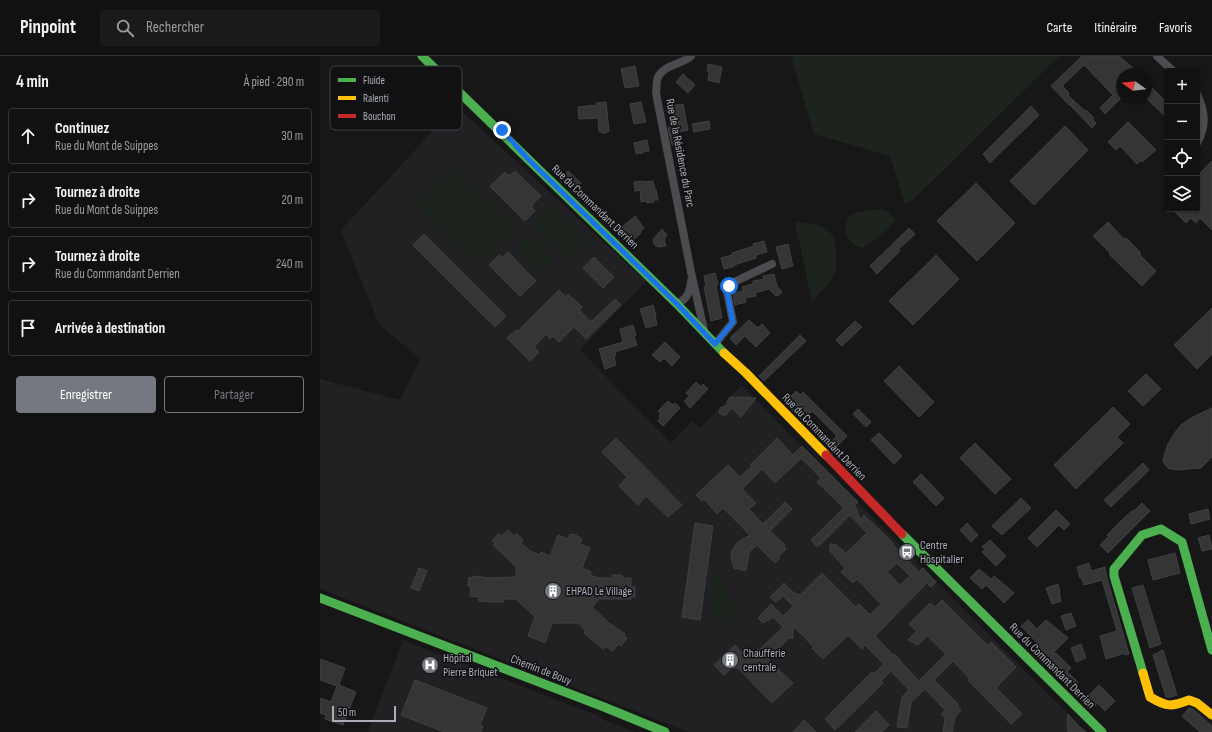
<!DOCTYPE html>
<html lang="fr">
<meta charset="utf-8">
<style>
body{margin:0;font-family:"Sofia Sans Condensed",sans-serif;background:#1a1a1a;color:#f1f3f6}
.controls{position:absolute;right:12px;top:12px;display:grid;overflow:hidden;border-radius:4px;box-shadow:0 1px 3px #0004}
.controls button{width:36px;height:36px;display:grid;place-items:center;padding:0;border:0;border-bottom:1px solid #303131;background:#111;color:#f1f3f6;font:20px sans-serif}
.compass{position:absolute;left:796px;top:12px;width:36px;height:36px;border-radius:50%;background:#111;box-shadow:0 1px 3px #0004;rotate:285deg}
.scale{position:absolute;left:12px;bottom:10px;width:64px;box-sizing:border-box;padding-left:4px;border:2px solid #a8adb8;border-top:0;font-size:11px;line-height:14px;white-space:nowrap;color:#a8adb8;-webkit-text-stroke:3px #111113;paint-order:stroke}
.stop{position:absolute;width:12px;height:12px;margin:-9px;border:3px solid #1a73e8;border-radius:50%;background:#fff}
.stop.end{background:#1a73e8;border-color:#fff;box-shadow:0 1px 4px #0008}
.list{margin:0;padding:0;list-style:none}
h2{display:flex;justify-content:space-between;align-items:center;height:52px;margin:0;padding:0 16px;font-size:17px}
h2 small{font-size:13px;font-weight:400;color:#9c9d9f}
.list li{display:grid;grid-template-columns:26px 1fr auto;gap:12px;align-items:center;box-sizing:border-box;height:56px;margin:0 8px 8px;padding:0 8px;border:1px solid #303131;border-radius:4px}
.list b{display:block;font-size:15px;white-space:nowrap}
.list p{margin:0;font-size:13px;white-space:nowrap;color:#9c9d9f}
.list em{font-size:13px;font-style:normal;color:#9c9d9f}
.actions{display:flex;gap:8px;padding:12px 16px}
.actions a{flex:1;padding:9px 0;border:1px solid #757880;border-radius:4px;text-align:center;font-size:14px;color:#757880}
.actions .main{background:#757880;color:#fff}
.icon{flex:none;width:22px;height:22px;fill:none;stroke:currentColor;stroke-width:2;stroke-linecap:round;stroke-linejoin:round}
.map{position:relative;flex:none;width:892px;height:676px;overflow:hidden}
header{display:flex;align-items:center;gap:24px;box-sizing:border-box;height:56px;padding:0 20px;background:#111;border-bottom:1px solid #303131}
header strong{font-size:19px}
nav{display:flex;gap:22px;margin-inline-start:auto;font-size:14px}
.search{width:280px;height:36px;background:#1a1a1a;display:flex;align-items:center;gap:10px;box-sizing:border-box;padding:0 14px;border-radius:4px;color:#9c9d9f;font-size:15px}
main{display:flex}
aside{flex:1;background:#111}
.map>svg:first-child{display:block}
.built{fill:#212123}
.green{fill:#1d241e}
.building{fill:#353536;stroke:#3f4043;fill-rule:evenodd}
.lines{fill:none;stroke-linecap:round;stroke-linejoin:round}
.street{stroke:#4b4c50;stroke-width:8}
.fast{stroke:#4caf50;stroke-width:9}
.slow{stroke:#ffc107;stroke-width:9}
.jam{stroke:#c62828;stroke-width:9}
.route{stroke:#1a73e8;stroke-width:5}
.labels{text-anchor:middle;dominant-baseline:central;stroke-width:3;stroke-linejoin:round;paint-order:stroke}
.street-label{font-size:12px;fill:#a8adb8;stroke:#111113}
.poi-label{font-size:12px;fill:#a8adb8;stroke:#111113;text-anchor:start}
.key{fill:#111113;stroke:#3e4045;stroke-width:1}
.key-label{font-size:11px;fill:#a8adb8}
</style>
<header>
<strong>Pinpoint</strong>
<div class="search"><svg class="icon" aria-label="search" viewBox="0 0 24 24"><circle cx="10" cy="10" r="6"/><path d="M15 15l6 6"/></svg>Rechercher</div>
<nav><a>Carte</a><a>Itinéraire</a><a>Favoris</a></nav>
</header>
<main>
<aside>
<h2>4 min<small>À pied · 290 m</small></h2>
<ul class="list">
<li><svg class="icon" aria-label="ahead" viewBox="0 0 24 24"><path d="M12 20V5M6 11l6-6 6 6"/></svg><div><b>Continuez</b><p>Rue du Mont de Suippes</p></div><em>30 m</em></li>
<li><svg class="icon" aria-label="right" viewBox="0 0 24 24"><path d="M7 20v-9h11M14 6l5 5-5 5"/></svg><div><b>Tournez à droite</b><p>Rue du Mont de Suippes</p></div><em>20 m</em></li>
<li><svg class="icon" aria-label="right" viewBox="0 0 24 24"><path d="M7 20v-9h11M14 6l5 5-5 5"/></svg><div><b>Tournez à droite</b><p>Rue du Commandant Derrien</p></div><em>240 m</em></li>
<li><svg class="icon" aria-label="arrive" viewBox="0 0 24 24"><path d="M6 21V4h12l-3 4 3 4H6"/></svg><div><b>Arrivée à destination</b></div></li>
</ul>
<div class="actions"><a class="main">Enregistrer</a><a>Partager</a></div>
</aside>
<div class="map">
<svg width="892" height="676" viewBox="0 0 892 676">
<rect width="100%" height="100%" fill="#171717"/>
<!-- built -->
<path class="built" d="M136,50L326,225L260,294L351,387L372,365L381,372L421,329L748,658L747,670V676H369L0,533V323L80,344L100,303L59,268L21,174Z
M83,584L279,660L284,664L315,676H48Z"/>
<!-- green -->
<path class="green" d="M471,0H739L594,143L585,148L570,100L494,78Z
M131,109L196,171L160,209L95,147Z
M230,148L266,184L248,203L212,167Z
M561,153L569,156L575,165C565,175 556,185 543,192L534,189L525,178C526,174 526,168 527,164C532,153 551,155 561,153Z
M475,167C487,165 508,169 514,182C516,187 516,195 516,200C516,206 517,213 514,219C509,229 500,237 492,245Z
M210,178L236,203L223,217L196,193Z
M399,513C400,517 403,520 404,524C406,529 405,535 407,539C409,544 418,547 418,554C418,557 415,560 413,562C406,569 394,561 391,553C388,547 391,524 394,517C395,515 397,514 399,513Z"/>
<!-- building -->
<path class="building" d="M762,0H799L820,18H802V41L785,58L780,52L793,39L764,9L742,30L749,37L748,39L754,45L749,49L731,30Z
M388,8L402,11L399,27L388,24L389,15H387Z
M315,10L319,30L305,32L301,13Z
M363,18L375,29L368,37L356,26Z
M826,26L847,47V62L826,42Z
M754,45L765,55L766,54L774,62L772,63L776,67L772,72L750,49Z
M286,46L289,75L286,77H282L279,75L278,62L259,63L258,51L276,49V47Z
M321,46L326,66L314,68L310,48Z
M363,48L368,74L358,76L360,88L352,89L348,72L353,71L350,50Z
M711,50L719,59L670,107L663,98Z
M389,65L390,73L374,76L372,68Z
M808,66L836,94L822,106L821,104L817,108L800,90L796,94L788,86Z
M745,70L768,94L714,149L690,125Z
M327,84L329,95L323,96L322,98L320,97L316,98L314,87Z
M892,105V174L880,162L876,167L871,162L866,167L852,153H877V120Z
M195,115L221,140L211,150L215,155L205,165L170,130L185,116L189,120Z
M248,115L261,127L256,132L254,130L252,132L249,130L241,122Z
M323,125L324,126L333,125L335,134L336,133L338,144H333L334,146L327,147V145L321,146L320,134L315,135L314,126Z
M656,127L695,167L657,205L617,165Z
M315,160L324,172L320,176L321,177L313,184L302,171Z
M788,166L804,183L806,182L821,197L819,198L836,215L822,230L789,198L790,197L773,180Z
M589,172L595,178L578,194L580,195L557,218L550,210Z
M342,173L347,179L344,183L346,190L338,191L335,189L333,186L334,182Z
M104,178L186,260L175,271L93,189Z
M444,185L447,196L436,199V202L414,209L415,210L404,213L401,202L412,199V197L434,190L433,188Z
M468,188L473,210L462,213L456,191Z
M188,196L216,225L200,240L169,209L179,199L182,202Z
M616,199L639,223L593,269L569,245Z
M274,201L294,221L283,232L263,212Z
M395,217L398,228L396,229L402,262L391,265L384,231H386L384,220Z
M454,218L457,230L462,236L458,240L457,239L456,240L449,233L435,237L436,240L425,242L426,246L415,249L413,237L423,235L422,231L433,228V225L444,223L443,220Z
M239,234L246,241L248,238L262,251L259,254L271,266L295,243L301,249L266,283L254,271L239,286L233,280L230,283L226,278L214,291L219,296L210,305L187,282L196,274L198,275Z
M333,249L336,259H335L337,269L326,272L320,253Z
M892,252V298L877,313L854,289Z
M429,264L438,272L442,268L450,277L436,291L425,280L416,289L410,282Z
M535,265L542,271L522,290L516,284Z
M313,269L316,279L314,280L317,289L295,296L296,299L294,300L296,309L285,313L279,293L303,286L300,273Z
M480,279L486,285L444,325L439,320Z
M345,286L360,301L352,310L344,302L340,306L332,299Z
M579,310L614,346L599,361L564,325Z
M826,318L841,333L823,350L808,335Z
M376,326L381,331L383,328L388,333L370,352L364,345L369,340L366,337Z
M476,335L480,339L483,336L527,380L513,394L508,389L517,380L492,355L483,365L465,347Z
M410,341H412L436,342L421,361L411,352L406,359H402L399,357L400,352L407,349L408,344Z
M348,345L353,349L355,347L360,352L343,370L338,365L340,362L339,360L341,358L338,355Z
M793,351L810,368L797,381L803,387L756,433L734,409Z
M892,352V401L881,412L856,414L848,412L844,407L843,403L848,388L856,375L861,369L871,362Z
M538,353L551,366L546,371L533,358Z
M559,377L582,400L574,408L551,384Z
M296,382L362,449L348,461L326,440L318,449L299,430L307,421L282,396Z
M457,382L473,399L482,390L538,446L535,449L540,463L544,459L573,487L572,488L599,516L603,512L616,526L611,531L607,527L555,580L573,599L574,598L581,605V606L599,625L626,598L607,580L598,589L588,584L597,575L589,568L610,547L615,551L622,544L668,590L671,586L696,611L676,632L702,658L691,668L648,624L649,622L633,605L614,624L639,649L637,650L641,654L635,661L632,676H623L625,662L621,658L625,654L605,633L591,646L587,672L577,671L582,641L589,634L571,615L561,625L563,627L515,674L505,663L552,616L554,618L564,608L545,589L542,593L528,579L503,603L492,592L494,591L473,570V582H469L448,604L473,627L452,647L418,612H412L404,619L394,609L415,589L428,603L438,593L439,594L463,571L453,561L448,565L447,564L443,567L438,562L451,548L463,560L473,550L463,540L456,546L450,541L464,527L474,537L480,539L502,517L536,551L539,548L550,559L561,548L537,523L533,527L521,516L525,512L510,495V488L516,489L526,497L547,477L530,459L499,490H496L491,484L524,452L497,426L501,422L481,402L455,427L442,413L422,433L436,447L429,453L443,468L465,446L472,453L450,475L465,489L464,490L466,493L458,501L460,502L455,507L437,489L429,496L426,515L414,512L411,502L412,494L418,486L430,479L403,452L397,458L384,443L382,445L376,439L408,409L420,421L432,410L430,409ZM577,507L590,520L580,529L567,516Z
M655,387L691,423L675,438L640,402Z
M823,407L829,414L791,451L784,444Z
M601,418L624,442L616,450L593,426Z
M701,442L711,452L682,479L672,470Z
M822,447L830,455L788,497L780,489L789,480L787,479L804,462L813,454L814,455Z
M888,453L890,463L871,468L869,458Z
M736,454L750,468L744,474L739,469L717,491L708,482Z
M375,467L393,470L380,564L362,561Z
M647,467L658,479L651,486L640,474Z
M188,474L194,480L197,478L203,484L201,487L210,495L220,499L221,496L230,500L238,479L248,483L250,478L256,479L262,483L260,488L270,492L262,512L271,516L270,519L279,522H292V519H302V522H311V531H315V541H311V543H279L272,551L289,567L305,578L304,580L307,582L301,590L298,588L293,595L285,590L283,593L272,584L264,577L266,575L258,567H232L225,587L208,580L215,561L196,543H183V546H172L159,545V541L150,540L151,531L148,530L149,521L153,522V520L170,522L196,521V511L173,489L175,487L172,485L178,478L181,480Z
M889,479L892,493L882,495L878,482Z
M670,484L686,500L676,510L662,496L665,493L662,491Z
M855,497L860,517L833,524L828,504Z
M769,507L771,515L785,511L787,522L809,598L805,599V597L786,603L780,580L797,575L782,524L764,529L761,521L760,522L757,511Z
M99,512L107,515L99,535L91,532Z
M659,513L671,523L674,520L694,537L684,547L666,529L662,533L650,522Z
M738,528L740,536H739L741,545L732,548L726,532Z
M823,529L841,588L830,592L812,532Z
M751,557L756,570L746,574L741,560Z
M708,564L717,573L726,564L748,582L732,598L736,597L751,612L747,616L758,626L751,634L735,619L738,616L727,604L723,608L713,597L720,590L701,570Z
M761,588L766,602L756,606L751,592Z
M843,594L857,639L850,641H846L833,599Z
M0,603L25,612L19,629L36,636L23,669L5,663L6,659L0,657V642L11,646L17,630L0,624Z
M95,624L167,652L160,669L163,670L161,676H124L81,659Z
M779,629L795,645L785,655L777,647L775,650L766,642Z
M869,652L873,653L892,670V676H880L862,660Z
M556,655L569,669L562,676H535Z
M748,658L759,670L766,676H748L747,670Z
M484,664L496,676H473Z"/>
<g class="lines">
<!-- street -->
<path class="street" d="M371,0C361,9 345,8 338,21C336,25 337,32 336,37L371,216L384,274
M837,0L853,15
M877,38C885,56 887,69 877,87
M357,248C367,243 370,236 371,225
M395,288L413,266L407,236L409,230L414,226L452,208"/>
<!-- fast -->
<path class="fast" d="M102,0L357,248L404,297
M582,478L782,676
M0,542L284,651L345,676
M823,617L794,520V513L822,479L841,473L862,486L892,594"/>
<!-- slow -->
<path class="slow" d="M404,297L426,317L506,399
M823,617L830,641C847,651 851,651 869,644L877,647L892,659"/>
<!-- jam -->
<path class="jam" d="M506,399L582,478"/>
</g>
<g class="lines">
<!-- route -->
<path class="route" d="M182,74L208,103L357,248L395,288L413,266L407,236L409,230"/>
</g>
<!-- icons -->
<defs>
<g id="bus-disc" transform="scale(0.9)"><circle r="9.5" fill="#757880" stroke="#111113"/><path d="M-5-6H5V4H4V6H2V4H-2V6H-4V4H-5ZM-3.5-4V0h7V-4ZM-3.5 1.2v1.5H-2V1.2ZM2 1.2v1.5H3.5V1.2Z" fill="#fff"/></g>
<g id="building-disc" transform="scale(0.9)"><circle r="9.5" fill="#757880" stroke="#111113"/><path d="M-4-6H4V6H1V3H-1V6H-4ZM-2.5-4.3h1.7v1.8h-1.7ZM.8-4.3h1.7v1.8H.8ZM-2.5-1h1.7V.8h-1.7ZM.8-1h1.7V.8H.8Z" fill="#fff"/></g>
<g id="hospital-disc" transform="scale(0.9)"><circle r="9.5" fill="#757880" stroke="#111113"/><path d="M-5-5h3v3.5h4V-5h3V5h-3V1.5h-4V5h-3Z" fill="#fff"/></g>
</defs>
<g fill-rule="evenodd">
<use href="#bus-disc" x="587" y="496"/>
<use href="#building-disc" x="233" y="535"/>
<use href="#building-disc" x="410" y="604"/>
<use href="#hospital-disc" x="110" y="609"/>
</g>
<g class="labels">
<!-- street labels -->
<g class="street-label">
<text transform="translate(360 97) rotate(79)">Rue de la Résidence du Parc</text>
<text transform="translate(275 151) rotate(44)">Rue du Commandant Derrien</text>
<text transform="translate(504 381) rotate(46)">Rue du Commandant Derrien</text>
<text transform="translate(732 610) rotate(45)">Rue du Commandant Derrien</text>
<text transform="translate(221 614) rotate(21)">Chemin de Bouy</text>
</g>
<!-- poi labels -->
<g class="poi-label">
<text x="600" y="489">Centre<tspan x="600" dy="14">Hospitalier</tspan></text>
<text x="246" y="535">EHPAD Le Village</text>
<text x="423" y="597">Chaufferie<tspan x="423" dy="14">centrale</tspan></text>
<text x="123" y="602">Hôpital<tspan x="123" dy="14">Pierre Briquet</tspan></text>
</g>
</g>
<!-- legend -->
<rect x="10" y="10" width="132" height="64" rx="6" class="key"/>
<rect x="18" y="22" width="18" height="4" fill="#4caf50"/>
<rect x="18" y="40" width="18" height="4" fill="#ffc107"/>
<rect x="18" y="58" width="18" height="4" fill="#c62828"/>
<g class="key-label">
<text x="43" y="28">Fluide</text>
<text x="43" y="46">Ralenti</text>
<text x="43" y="64">Bouchon</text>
</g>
</svg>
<div class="controls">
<button>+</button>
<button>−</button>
<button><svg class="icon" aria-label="locate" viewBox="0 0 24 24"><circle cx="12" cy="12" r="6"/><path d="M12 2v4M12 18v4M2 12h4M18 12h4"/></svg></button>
<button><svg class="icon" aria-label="layers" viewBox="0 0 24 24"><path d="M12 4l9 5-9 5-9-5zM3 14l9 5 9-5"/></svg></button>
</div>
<svg class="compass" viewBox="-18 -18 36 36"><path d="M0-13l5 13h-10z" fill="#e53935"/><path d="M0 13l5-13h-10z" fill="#9c9d9f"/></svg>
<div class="scale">50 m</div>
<div class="stop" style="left:409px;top:230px"></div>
<div class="stop end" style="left:182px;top:74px"></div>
</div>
</main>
